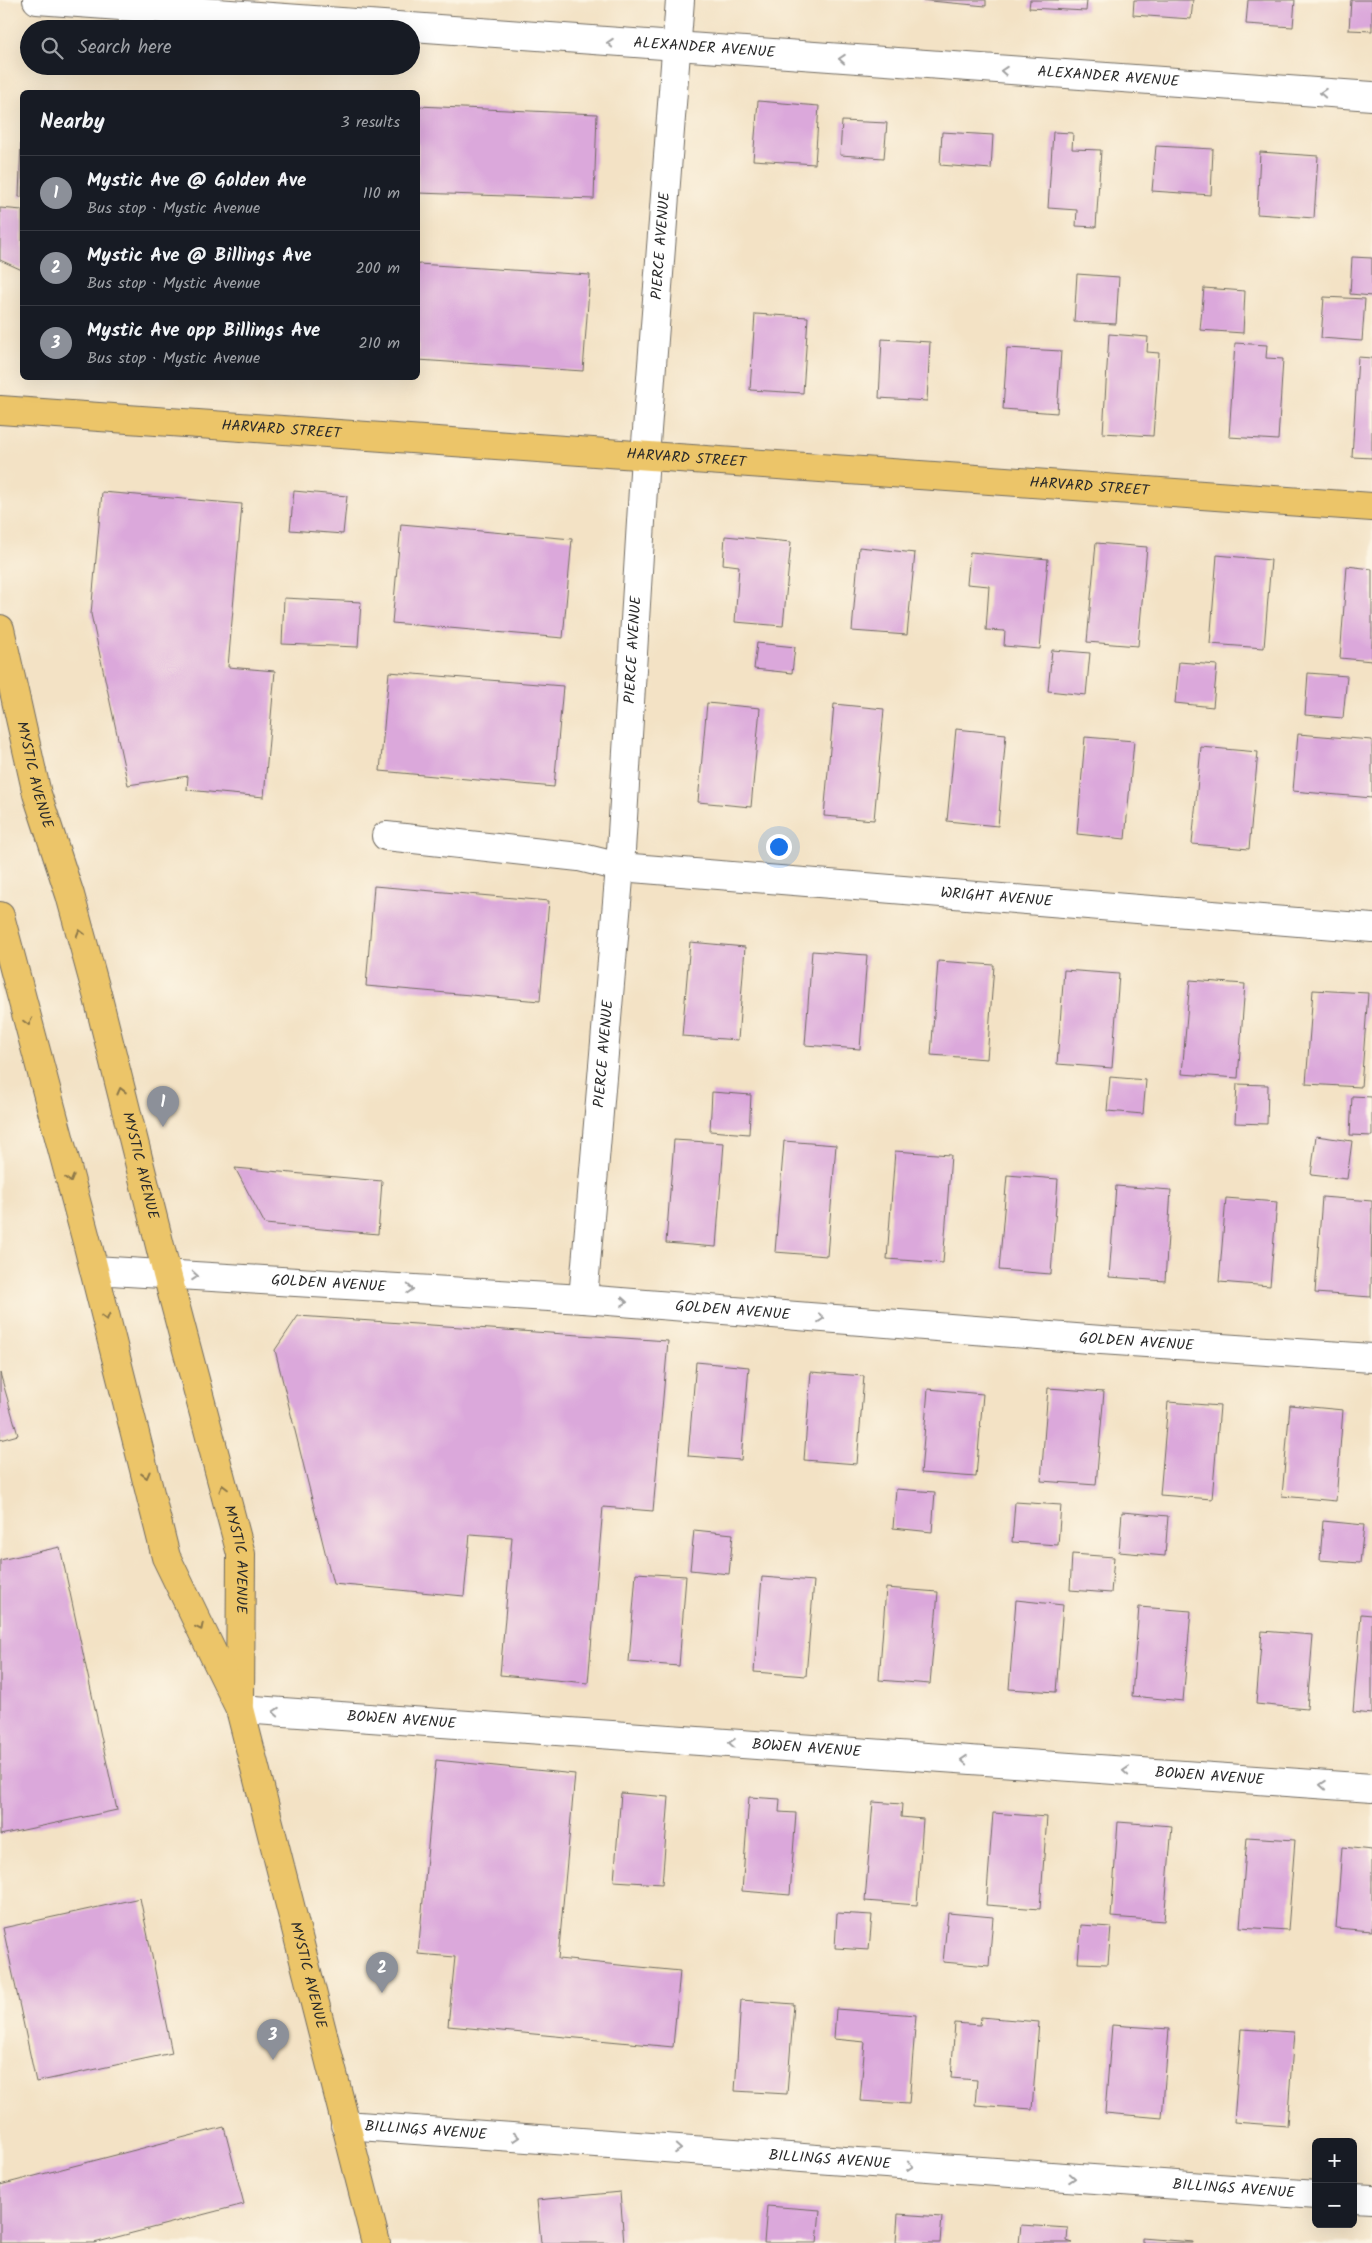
<!DOCTYPE html>
<meta charset="utf-8">
<style>
body{margin:0;font-family:Kalam,sans-serif;background:#242831;color:#f1f3f6}
.controls{position:absolute;right:15px;bottom:15px;display:grid;overflow:hidden;border-radius:8px;box-shadow:0 5px 20px #0002}
.controls button{width:45px;height:45px;display:grid;place-items:center;padding:0;border:0;border-bottom:1px solid #363941;background:#171b24;color:#f1f3f6;font:25px sans-serif}
.you{position:absolute;left:778px;top:846px;width:18px;height:18px;margin:-12px;border:4px solid #fff;border-radius:50%;background:#1a73e8;box-shadow:0 0 0 8px #1a73e833}
.badge{display:grid;place-items:center;width:32px;height:32px;border-radius:50%;background:#8c9099;color:#fff;font-size:16px;font-weight:700}
.pin{position:absolute;translate:-50% -41px;filter:drop-shadow(0 1px 2px #0008)}
.pin::after{content:'';position:absolute;top:26px;width:18px;height:15px;background:inherit;clip-path:polygon(0 0,100% 0,50% 100%)}
.list{margin:0;padding:0;list-style:none}
h2{display:flex;justify-content:space-between;align-items:center;height:65px;margin:0;padding:0 20px;font-size:21px}
h2 small{font-size:16px;font-weight:400;color:#9ea1a6}
.list li{display:grid;grid-template-columns:32px 1fr auto;gap:15px;align-items:center;box-sizing:border-box;height:75px;padding:0 20px;border-top:1px solid #363941}
.list b{display:block;font-size:19px;white-space:nowrap}
.list p{margin:0;font-size:16px;white-space:nowrap;color:#9ea1a6}
.list em{font-size:16px;font-style:normal;color:#9ea1a6}
.icon{flex:none;width:28px;height:28px;fill:none;stroke:currentColor;stroke-width:2;stroke-linecap:round;stroke-linejoin:round}
.map{position:relative;flex:none;width:1372px;height:2243px;overflow:hidden}
.search{position:absolute;background:#171b24;box-shadow:0 5px 20px #0002;left:20px;top:20px;width:400px;height:55px;display:flex;align-items:center;gap:12px;box-sizing:border-box;padding:0 18px;border-radius:28px;color:#9ea1a6;font-size:19px}
.panel{position:absolute;background:#171b24;box-shadow:0 5px 20px #0002;left:20px;top:90px;width:400px;height:290px;border-radius:8px}
.map>svg:first-child{display:block}
.building{fill:#dba8db}
.lines{fill:none;stroke-linecap:round;stroke-linejoin:round}
.minor-casing{stroke:#716b61;stroke-width:30}
.major-casing{stroke:#716b61;stroke-width:30}
.minor{stroke:#fff;stroke-width:28}
.major{stroke:#ecc569;stroke-width:28}
.oneway{stroke:#a0a0a0}
.oneway2{stroke:#8c784a}
.labels{text-anchor:middle;dominant-baseline:central;stroke-width:4.5;stroke-linejoin:round;paint-order:stroke}
.street-label{font-size:15px;fill:#2b2b2b;stroke:#fcf5e5}
</style>
<div class="map">
<svg width="1372" height="2243" viewBox="0 0 1372 2243">
<rect width="100%" height="100%" fill="#fcf5e5"/>
<filter id="ink" filterUnits="userSpaceOnUse"><feTurbulence type="fractalNoise" baseFrequency=".02" numOctaves="2"/><feDisplacementMap in="SourceGraphic" scale="10" xChannelSelector="R" yChannelSelector="G"/><feConvolveMatrix kernelMatrix="1 2 1 2 8 2 1 2 1" color-interpolation-filters="sRGB"/></filter>
<filter id="wash" filterUnits="userSpaceOnUse"><feTurbulence type="fractalNoise" baseFrequency=".0096" numOctaves="4" result="noise"/><feDisplacementMap in="SourceGraphic" scale="20" xChannelSelector="R" yChannelSelector="G"/><feGaussianBlur stdDeviation="1.12" result="paint"/><feColorMatrix in="noise" values="0 0 0 0 0 0 0 0 0 0 0 0 0 0 0 0 0 1.4 0 .05"/><feComposite in="paint" operator="in"/></filter>
<g filter="url(#wash)">
<rect width="100%" height="100%" fill="#f3e2c5"/>
<g id="blocks">
<!-- building -->
<path class="building" d="M919,0H986V6Z
M1030,0H1087L1086,11L1029,8Z
M1134,0H1193L1191,19L1133,15Z
M1248,0H1295L1293,27L1246,24Z
M1351,0H1372V31L1349,30Z
M758,101L819,106L815,164L753,160Z
M418,106L597,114L594,199L418,193Z
M842,121L887,123L884,158L840,155Z
M942,132L993,135L991,169L940,165Z
M1053,132L1073,133L1072,149L1101,150L1096,227L1076,226L1077,210L1048,208Z
M21,140H22V197H19Z
M1156,146L1213,149L1211,195L1152,191Z
M1260,152L1318,156L1314,218L1257,214Z
M0,208L22,210V270L0,260Z
M1352,257L1372,258V296L1350,294Z
M418,264L590,275L583,371L418,360Z
M1077,274L1119,277L1116,324L1074,322Z
M1204,288L1245,291L1243,333L1200,330Z
M1324,297L1365,299L1362,341L1321,338Z
M755,314L808,317L803,393L750,390Z
M1109,334L1148,337L1147,352L1159,353L1153,436L1103,433Z
M882,339L930,342L927,401L879,398Z
M1235,343L1267,345L1266,358L1283,359L1278,440L1229,437Z
M1007,348L1061,351L1057,413L1003,409Z
M1358,357L1372,358V458L1352,457Z
M294,491L347,496L343,534L290,530Z
M102,492L242,504L228,667L275,671L264,797L187,790L188,776L128,785L91,614Z
M401,524L572,539L563,638L392,623Z
M725,536L791,542L783,626L735,622L739,566L723,564Z
M1096,543L1147,547L1138,646L1087,642Z
M859,547L915,553L907,635L852,631Z
M970,552L1048,559L1040,649L1004,646L1005,631L986,630L989,586L967,584Z
M1217,555L1271,560L1264,648L1210,644Z
M1347,566L1372,569V661L1340,658Z
M284,598L361,602L358,647L282,644Z
M757,643L795,647L792,673L754,669Z
M1052,650L1090,653L1086,695L1048,691Z
M1179,662L1217,665L1213,707L1175,703Z
M389,672L563,686L554,787L380,771Z
M1308,673L1347,676L1343,718L1305,715Z
M707,703L760,708L751,807L698,802Z
M834,704L884,709L874,820L824,816Z
M956,729L1006,734L998,826L947,821Z
M1298,734L1372,740V798L1293,791Z
M1085,737L1134,741L1125,839L1077,834Z
M1201,747L1258,752L1249,849L1192,844Z
M374,886L549,901L540,1001L366,986Z
M690,942L745,947L738,1040L682,1036Z
M812,951L867,955L860,1049L805,1045Z
M938,961L994,965L987,1059L931,1055Z
M1064,970L1119,974L1112,1068L1057,1064Z
M1190,980L1245,984L1238,1078L1182,1074Z
M1313,990L1368,993L1361,1087L1306,1084Z
M1110,1077L1146,1080L1143,1114L1107,1111Z
M1237,1084L1268,1085L1267,1124L1235,1123Z
M712,1092L751,1095L749,1134L710,1131Z
M1352,1096L1372,1097V1136L1350,1135Z
M1316,1136L1352,1141L1347,1179L1311,1175Z
M674,1140L724,1143L716,1247L666,1243Z
M784,1141L836,1145L827,1256L775,1252Z
M895,1151L951,1155L943,1263L887,1259Z
M235,1168L382,1181L378,1234L265,1224Z
M1007,1175L1058,1179L1051,1274L999,1270Z
M1116,1186L1171,1190L1165,1281L1109,1277Z
M1322,1197L1372,1201L1371,1297L1315,1293Z
M1226,1198L1277,1202L1270,1286L1219,1282Z
M298,1316L668,1341L653,1511L603,1507L588,1683L500,1675L512,1537L470,1534L464,1596L333,1584L275,1350Z
M696,1362L749,1367L741,1460L688,1456Z
M811,1372L864,1376L857,1464L804,1460Z
M0,1373L18,1435L0,1440Z
M1048,1388L1104,1392L1096,1485L1041,1481Z
M928,1389L983,1394L976,1477L921,1473Z
M1168,1402L1220,1406L1212,1499L1160,1495Z
M1290,1405L1343,1410L1336,1501L1282,1496Z
M896,1489L935,1492L932,1532L893,1528Z
M1015,1502L1061,1505L1058,1545L1012,1542Z
M1122,1512L1168,1516L1165,1556L1119,1552Z
M1323,1521L1364,1525L1360,1563L1320,1560Z
M694,1530L733,1534L729,1574L690,1570Z
M60,1547L117,1810L0,1835V1560Z
M1072,1554L1114,1557L1111,1593L1070,1590Z
M636,1573L686,1576L679,1666L629,1662Z
M762,1577L814,1581L806,1676L754,1672Z
M886,1588L938,1592L930,1684L879,1680Z
M1016,1600L1063,1605L1056,1692L1009,1689Z
M1139,1607L1191,1611L1183,1701L1132,1696Z
M1361,1614L1372,1615V1714L1353,1712Z
M1262,1631L1313,1635L1307,1709L1256,1704Z
M436,1760L575,1774L558,1959L680,1971L673,2047L448,2026L455,1957L418,1954Z
M621,1793L669,1797L662,1884L614,1881Z
M749,1797L780,1799L779,1812L796,1813L790,1895L742,1891Z
M873,1802L902,1804L901,1817L923,1819L917,1905L865,1901Z
M993,1813L1047,1817L1040,1909L986,1905Z
M1118,1822L1172,1826L1164,1921L1111,1917Z
M1247,1837L1295,1840L1288,1930L1240,1927Z
M1342,1847L1372,1850V1931L1336,1928Z
M140,1898L172,2053L36,2082L3,1928Z
M837,1913L872,1915L869,1950L835,1948Z
M948,1913L993,1917L989,1966L943,1962Z
M1081,1925L1111,1927L1108,1964L1078,1963Z
M741,2000L794,2004L787,2094L735,2091Z
M836,2009L916,2015L909,2104L860,2101L865,2042L834,2039Z
M981,2017L1039,2022L1032,2109L975,2105L977,2080L951,2078L955,2023L980,2025Z
M1112,2025L1169,2029L1162,2118L1105,2113Z
M1241,2029L1294,2032L1287,2126L1234,2122Z
M224,2127L244,2204L94,2243H0V2185Z
M620,2192L624,2243H541L537,2200Z
M767,2206L820,2210L817,2243H764Z
M898,2214L942,2217L940,2243H896Z
M1021,2225L1068,2228L1067,2241L1073,2243H1019Z
M1142,2238L1193,2242V2243H1142Z"/>
</g>
</g>
<g filter="url(#ink)">
<use href="#blocks" fill-opacity="0" stroke="#716b61" stroke-width="1"/>
<g class="lines">
<!-- minor casing -->
<g class="minor-casing">
<g id="minor">
<path id="s1" d="M37,0L1372,96"/>
<path id="s2" d="M386,836L579,857L620,867L1372,928"/>
<path id="s3" d="M94,1270L583,1299L1101,1340L1372,1358"/>
<path id="s4" d="M583,1299L620,867L645,456L680,0"/>
<path id="s5" d="M240,1709L1372,1788"/>
<path id="s6" d="M345,2125L1316,2195"/>
<path d="M1353,2198L1372,2199"/>
</g>
</g>
<!-- major casing -->
<g class="major-casing">
<g id="major">
<path id="s7" d="M0,410L1372,507"/>
<path id="s8" d="M0,629L37,794L70,895L97,994L167,1274L241,1554L240,1703"/>
<path id="s9" d="M0,916L88,1246L166,1557L240,1709L376,2243"/>
</g>
</g>
<!-- minor -->
<use href="#minor" class="minor"/>
<!-- major -->
<use href="#major" class="major"/>
</g>
<!-- one-way arrows -->
<defs><path id="oneway-chevron" d="M-2-3.5L2.5 0L-2 3.5" fill="none" stroke-width="1.6" stroke-linecap="round" stroke-linejoin="round" transform="scale(1.25)"/></defs>
<g class="oneway">
<use href="#oneway-chevron" transform="translate(610 43) rotate(-176)"/>
<use href="#oneway-chevron" transform="translate(842 59) rotate(-176)"/>
<use href="#oneway-chevron" transform="translate(1004 71) rotate(-176)"/>
<use href="#oneway-chevron" transform="translate(1323 93) rotate(-176)"/>
<use href="#oneway-chevron" transform="translate(195 1276) rotate(4)"/>
<use href="#oneway-chevron" transform="translate(410 1289) rotate(3)"/>
<use href="#oneway-chevron" transform="translate(624 1302) rotate(5)"/>
<use href="#oneway-chevron" transform="translate(821 1318) rotate(5)"/>
<use href="#oneway-chevron" transform="translate(276 1712) rotate(-176)"/>
<use href="#oneway-chevron" transform="translate(732 1743) rotate(-176)"/>
<use href="#oneway-chevron" transform="translate(964 1760) rotate(-176)"/>
<use href="#oneway-chevron" transform="translate(1126 1771) rotate(-176)"/>
<use href="#oneway-chevron" transform="translate(1323 1785) rotate(-176)"/>
<use href="#oneway-chevron" transform="translate(516 2137) rotate(4)"/>
<use href="#oneway-chevron" transform="translate(678 2149) rotate(4)"/>
<use href="#oneway-chevron" transform="translate(910 2166) rotate(4)"/>
<use href="#oneway-chevron" transform="translate(1072 2178) rotate(4)"/>
</g>
<g class="oneway2">
<use href="#oneway-chevron" transform="translate(80 933) rotate(-105)"/>
<use href="#oneway-chevron" transform="translate(28 1022) rotate(75)"/>
<use href="#oneway-chevron" transform="translate(121 1091) rotate(-104)"/>
<use href="#oneway-chevron" transform="translate(70 1179) rotate(75)"/>
<use href="#oneway-chevron" transform="translate(106 1317) rotate(76)"/>
<use href="#oneway-chevron" transform="translate(146 1475) rotate(76)"/>
<use href="#oneway-chevron" transform="translate(223 1488) rotate(-105)"/>
<use href="#oneway-chevron" transform="translate(200 1627) rotate(64)"/>
</g>
</g>
<g class="labels">
<!-- street labels -->
<g class="street-label">
<text stroke="none"><textPath href="#s1" startOffset="669">ALEXANDER AVENUE</textPath></text>
<text stroke="none"><textPath href="#s1" startOffset="1074">ALEXANDER AVENUE</textPath></text>
<text stroke="none"><textPath href="#s4" startOffset="1056">PIERCE AVENUE</textPath></text>
<text stroke="none"><textPath href="#s7" startOffset="282">HARVARD STREET</textPath></text>
<text stroke="none"><textPath href="#s7" startOffset="688">HARVARD STREET</textPath></text>
<text stroke="none"><textPath href="#s7" startOffset="1092">HARVARD STREET</textPath></text>
<text stroke="none"><textPath href="#s4" startOffset="651">PIERCE AVENUE</textPath></text>
<text stroke="none"><textPath href="#s8" startOffset="150">MYSTIC AVENUE</textPath></text>
<text stroke="none"><textPath href="#s2" startOffset="614">WRIGHT AVENUE</textPath></text>
<text stroke="none"><textPath href="#s4" startOffset="246">PIERCE AVENUE</textPath></text>
<text stroke="none"><textPath href="#s8" startOffset="555">MYSTIC AVENUE</textPath></text>
<text stroke="none"><textPath href="#s3" startOffset="235">GOLDEN AVENUE</textPath></text>
<text stroke="none"><textPath href="#s3" startOffset="640">GOLDEN AVENUE</textPath></text>
<text stroke="none"><textPath href="#s3" startOffset="1045">GOLDEN AVENUE</textPath></text>
<text stroke="none"><textPath href="#s8" startOffset="961">MYSTIC AVENUE</textPath></text>
<text stroke="none"><textPath href="#s5" startOffset="162">BOWEN AVENUE</textPath></text>
<text stroke="none"><textPath href="#s5" startOffset="568">BOWEN AVENUE</textPath></text>
<text stroke="none"><textPath href="#s5" startOffset="972">BOWEN AVENUE</textPath></text>
<text stroke="none"><textPath href="#s9" startOffset="1106">MYSTIC AVENUE</textPath></text>
<text stroke="none"><textPath href="#s6" startOffset="81">BILLINGS AVENUE</textPath></text>
<text stroke="none"><textPath href="#s6" startOffset="486">BILLINGS AVENUE</textPath></text>
<text stroke="none"><textPath href="#s6" startOffset="891">BILLINGS AVENUE</textPath></text>
</g>
</g>
</svg>
<div class="controls">
<button>+</button>
<button>−</button>
</div>
<div class="you"></div>
<div class="pin badge" style="left:163px;top:1127px">1</div>
<div class="pin badge" style="left:382px;top:1993px">2</div>
<div class="pin badge" style="left:273px;top:2060px">3</div>
<div class="search"><svg class="icon" aria-label="search" viewBox="0 0 24 24"><circle cx="10" cy="10" r="6"/><path d="M15 15l6 6"/></svg>Search here</div>
<section class="panel">
<h2>Nearby<small>3 results</small></h2>
<ul class="list">
<li><span class="badge">1</span><div><b>Mystic Ave @ Golden Ave</b><p>Bus stop · Mystic Avenue</p></div><em>110 m</em></li>
<li><span class="badge">2</span><div><b>Mystic Ave @ Billings Ave</b><p>Bus stop · Mystic Avenue</p></div><em>200 m</em></li>
<li><span class="badge">3</span><div><b>Mystic Ave opp Billings Ave</b><p>Bus stop · Mystic Avenue</p></div><em>210 m</em></li>
</ul>
</section>
</div>
